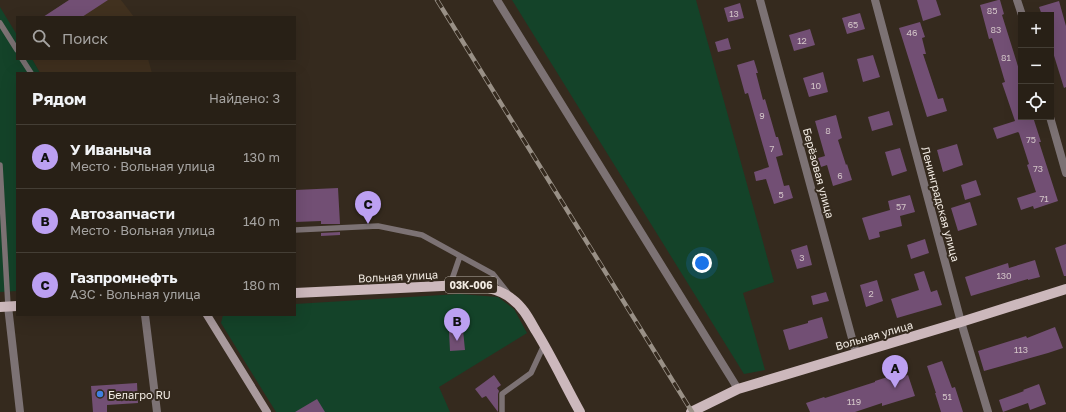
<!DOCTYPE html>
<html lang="ru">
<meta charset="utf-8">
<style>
body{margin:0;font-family:"Golos Text",sans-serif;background:#342d23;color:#f1f3f6}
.controls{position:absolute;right:12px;top:12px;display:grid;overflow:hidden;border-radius:0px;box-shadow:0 4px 16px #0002}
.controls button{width:36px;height:36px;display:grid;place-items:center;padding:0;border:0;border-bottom:1px solid #443e35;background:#282016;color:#f1f3f6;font:20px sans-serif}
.you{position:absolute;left:702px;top:263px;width:14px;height:14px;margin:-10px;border:3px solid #fff;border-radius:50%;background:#1a73e8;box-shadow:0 0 0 6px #1a73e833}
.badge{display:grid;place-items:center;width:26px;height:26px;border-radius:50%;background:#bca0f2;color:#111;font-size:13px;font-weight:700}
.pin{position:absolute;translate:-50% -33px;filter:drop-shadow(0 1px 2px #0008)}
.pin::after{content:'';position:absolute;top:21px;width:14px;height:12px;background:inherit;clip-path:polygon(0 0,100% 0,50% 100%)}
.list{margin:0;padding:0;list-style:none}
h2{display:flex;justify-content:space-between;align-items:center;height:52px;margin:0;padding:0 16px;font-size:17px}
h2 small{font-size:13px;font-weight:400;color:#a5a3a1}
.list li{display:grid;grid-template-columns:26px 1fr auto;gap:12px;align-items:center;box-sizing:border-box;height:64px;padding:0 16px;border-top:1px solid #443e35}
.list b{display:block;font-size:15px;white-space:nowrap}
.list p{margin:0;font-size:13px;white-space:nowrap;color:#a5a3a1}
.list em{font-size:13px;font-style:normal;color:#a5a3a1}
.icon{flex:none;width:22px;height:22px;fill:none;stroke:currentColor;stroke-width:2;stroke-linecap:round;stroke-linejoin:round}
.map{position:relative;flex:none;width:1066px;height:412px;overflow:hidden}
.search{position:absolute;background:#282016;box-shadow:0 4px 16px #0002;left:16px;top:16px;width:280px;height:44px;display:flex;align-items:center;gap:10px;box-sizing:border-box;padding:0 14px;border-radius:0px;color:#a5a3a1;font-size:15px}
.panel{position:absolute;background:#282016;box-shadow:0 4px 16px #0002;left:16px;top:72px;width:280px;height:244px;border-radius:0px}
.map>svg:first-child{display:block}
.built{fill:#41311f}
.green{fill:#144329}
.building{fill:#724f74}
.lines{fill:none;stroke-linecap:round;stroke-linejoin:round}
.lane{stroke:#7c7274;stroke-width:5.5}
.street{stroke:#7c7274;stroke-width:8}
.secondary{stroke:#a99a9d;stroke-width:8}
.primary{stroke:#ccb8bc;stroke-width:10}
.rail-casing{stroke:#999086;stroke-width:4.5}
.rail{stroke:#352a1e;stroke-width:3;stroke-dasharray:9;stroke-linecap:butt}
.shop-dot{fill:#3f7fe0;stroke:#352a1e;stroke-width:1.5}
.labels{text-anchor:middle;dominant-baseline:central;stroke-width:4;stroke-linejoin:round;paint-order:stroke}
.number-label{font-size:9px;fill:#d2c4c7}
.shield{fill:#352a1e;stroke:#b9b1a8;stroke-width:1}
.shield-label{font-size:10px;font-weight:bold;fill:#f2ebe3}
.street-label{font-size:11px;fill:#f2ebe3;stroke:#352a1e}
.poi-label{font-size:11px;fill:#f2ebe3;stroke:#352a1e;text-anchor:start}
</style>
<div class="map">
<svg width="1066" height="412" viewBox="0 0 1066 412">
<rect width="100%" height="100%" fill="#352a1e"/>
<!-- built -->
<path class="built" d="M69,0H121L134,17H44Z
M32,59H148L152,73H40Z"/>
<!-- green -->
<path class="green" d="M512,0H696L774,282L743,293L765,370L744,374Z
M0,7L17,35V59H32L40,73H17V291L0,292Z
M459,294L498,297L514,309L527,333L439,387L450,412H276L221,323L223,315H295V304Z"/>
<!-- building -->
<path class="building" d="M69,0H108L82,17H43Z
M917,0H936L941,15L923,21Z
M998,0H1000L1004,14L1002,15L1021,76V117H1033L1041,142H1039L1058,201L1034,209L1033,206L1021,210L1017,198L1036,192L1027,165L1029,164L1019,133L1018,132L997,139L993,128L1015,121L1002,83L1005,82L992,38L989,39L980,5Z
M1059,1L1066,26V87L1064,88L1051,46V15H1042L1039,7Z
M740,3L744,18L728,22L724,8Z
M860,13L865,29L847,34L842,18Z
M920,22L925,37L922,38L926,54H923L938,99L943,98L947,111L927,117L899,28Z
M810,29L815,45L794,51L789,35Z
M728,38L731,49L718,52L715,42Z
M873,55L880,77L863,82L857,59Z
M754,60L758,73H756L763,100L765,99L776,137H778L783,155L776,157L784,186L789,185L793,198L774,204L766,179L756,181L754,172L769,167L748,93L745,94L737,65Z
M823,72L828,92L809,97L803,78Z
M889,111L893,125L872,131L868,117Z
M836,115L842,138L838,140L846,165L847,164L852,180L833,186L827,165L821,167L818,158L825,156L815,121Z
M957,144L963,165L943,172L937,150Z
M900,148L907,171L892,176L885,152Z
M976,180L981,195L965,200L961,185Z
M338,188L340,224H321V221L295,222V190Z
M910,195L915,212L900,216L902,226L879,232L880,237L869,240L862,218L890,210L888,201Z
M970,202L977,225L958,231L951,208Z
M340,232V235L321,236V233Z
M925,239L929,253L911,259L907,245Z
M1066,244V276H1064L1055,248Z
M807,245L812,265L797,269L791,250Z
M1035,260L1040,277L1028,280V279L971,296L965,277L1008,263L1009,268Z
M924,271L931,292L937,290L942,305L897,318L891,299L919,290L914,274Z
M877,280L883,301L866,307L860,285Z
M826,292L829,301L813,305L811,296Z
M822,317L828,338L789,350L783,330L808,323V321Z
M1055,327L1063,348L1048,353L984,371L978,351L1026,336L1027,338Z
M463,330L465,350L450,351L449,331Z
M942,361L952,388L955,387L963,412H941L935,393H936L927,366Z
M900,373L901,377L908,375L915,396L882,406V403L855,412H810L806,403L824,397L825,398L875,382V381Z
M494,375L501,385L497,388L499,391L498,394V412L486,396L482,398L475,389Z
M137,383L138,403L107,405V412H93L91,386Z
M1039,384L1046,404L1030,410L1028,403L1003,412L999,400L1024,391L1023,390Z
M317,399L325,412H295Z"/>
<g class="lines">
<!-- lane -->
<path class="lane" d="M0,23L17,50
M22,59L31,73
M0,165L8,306
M295,230L378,226L422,235L493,274L508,293
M450,285L460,256
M502,412V394L531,373L544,345"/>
<!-- street -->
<path class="street" d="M497,0L738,389
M760,0L856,353
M875,0L961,322L988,412
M1017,0L1022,15
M1050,117L1066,173
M8,306L20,412
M145,315L157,412"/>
<!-- secondary -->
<path class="secondary" d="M207,315L267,412"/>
<!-- primary -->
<path class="primary" d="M295,293L463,285C480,286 499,288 512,299C523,307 529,319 536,331C552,357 565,385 580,412
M0,307L17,306
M691,412L738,389L961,322L1066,289"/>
<!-- rail casing -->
<g class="rail-casing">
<path id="rail" d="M437,0L692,412"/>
</g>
<!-- rail -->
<use href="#rail" class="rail"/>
</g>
<!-- markers -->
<circle class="shop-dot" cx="100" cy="394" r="4"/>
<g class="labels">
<!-- number labels -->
<g class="number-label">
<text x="992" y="10">85</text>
<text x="734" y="13">13</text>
<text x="853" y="24">65</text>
<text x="996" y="29">83</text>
<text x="912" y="32">46</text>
<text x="802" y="40">12</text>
<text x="1006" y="57">81</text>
<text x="816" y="85">10</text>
<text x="762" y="115">9</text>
<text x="828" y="130">8</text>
<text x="1031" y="139">75</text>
<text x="772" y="148">7</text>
<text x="1038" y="168">73</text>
<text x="840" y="175">6</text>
<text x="781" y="194">5</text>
<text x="1044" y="198">71</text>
<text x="901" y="206">57</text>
<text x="802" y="257">3</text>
<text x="1004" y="275">130</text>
<text x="871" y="293">2</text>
<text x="1021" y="349">113</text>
<text x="947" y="396">51</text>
<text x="854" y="401">119</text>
</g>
<!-- shield labels -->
<rect class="shield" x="445" y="277" width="52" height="16" rx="3"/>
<g class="shield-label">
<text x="471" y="285">03К-006</text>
</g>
<!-- street labels -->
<g class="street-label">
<text transform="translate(819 173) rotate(75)">Берёзовая улица</text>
<text transform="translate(941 204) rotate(75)">Ленинградская улица</text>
<text transform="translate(398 276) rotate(-3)">Вольная улица</text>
<text transform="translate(874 335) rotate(-16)">Вольная улица</text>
</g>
<!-- poi labels -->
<g class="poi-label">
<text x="108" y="394">Белагро RU</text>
</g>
</g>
</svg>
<div class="controls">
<button>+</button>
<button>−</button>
<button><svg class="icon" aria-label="locate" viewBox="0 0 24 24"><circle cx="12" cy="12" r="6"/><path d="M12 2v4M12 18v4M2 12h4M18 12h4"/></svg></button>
</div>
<div class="you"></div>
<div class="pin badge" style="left:895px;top:388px">A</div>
<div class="pin badge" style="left:457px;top:341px">B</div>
<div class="pin badge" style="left:368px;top:224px">C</div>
<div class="search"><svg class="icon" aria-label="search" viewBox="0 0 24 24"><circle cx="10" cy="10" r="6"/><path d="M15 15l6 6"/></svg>Поиск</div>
<section class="panel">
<h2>Рядом<small>Найдено: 3</small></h2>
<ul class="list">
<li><span class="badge">A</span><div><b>У Иваныча</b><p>Место · Вольная улица</p></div><em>130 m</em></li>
<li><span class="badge">B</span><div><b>Автозапчасти</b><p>Место · Вольная улица</p></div><em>140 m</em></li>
<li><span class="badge">C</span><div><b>Газпромнефть</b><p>АЗС · Вольная улица</p></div><em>180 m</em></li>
</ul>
</section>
</div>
